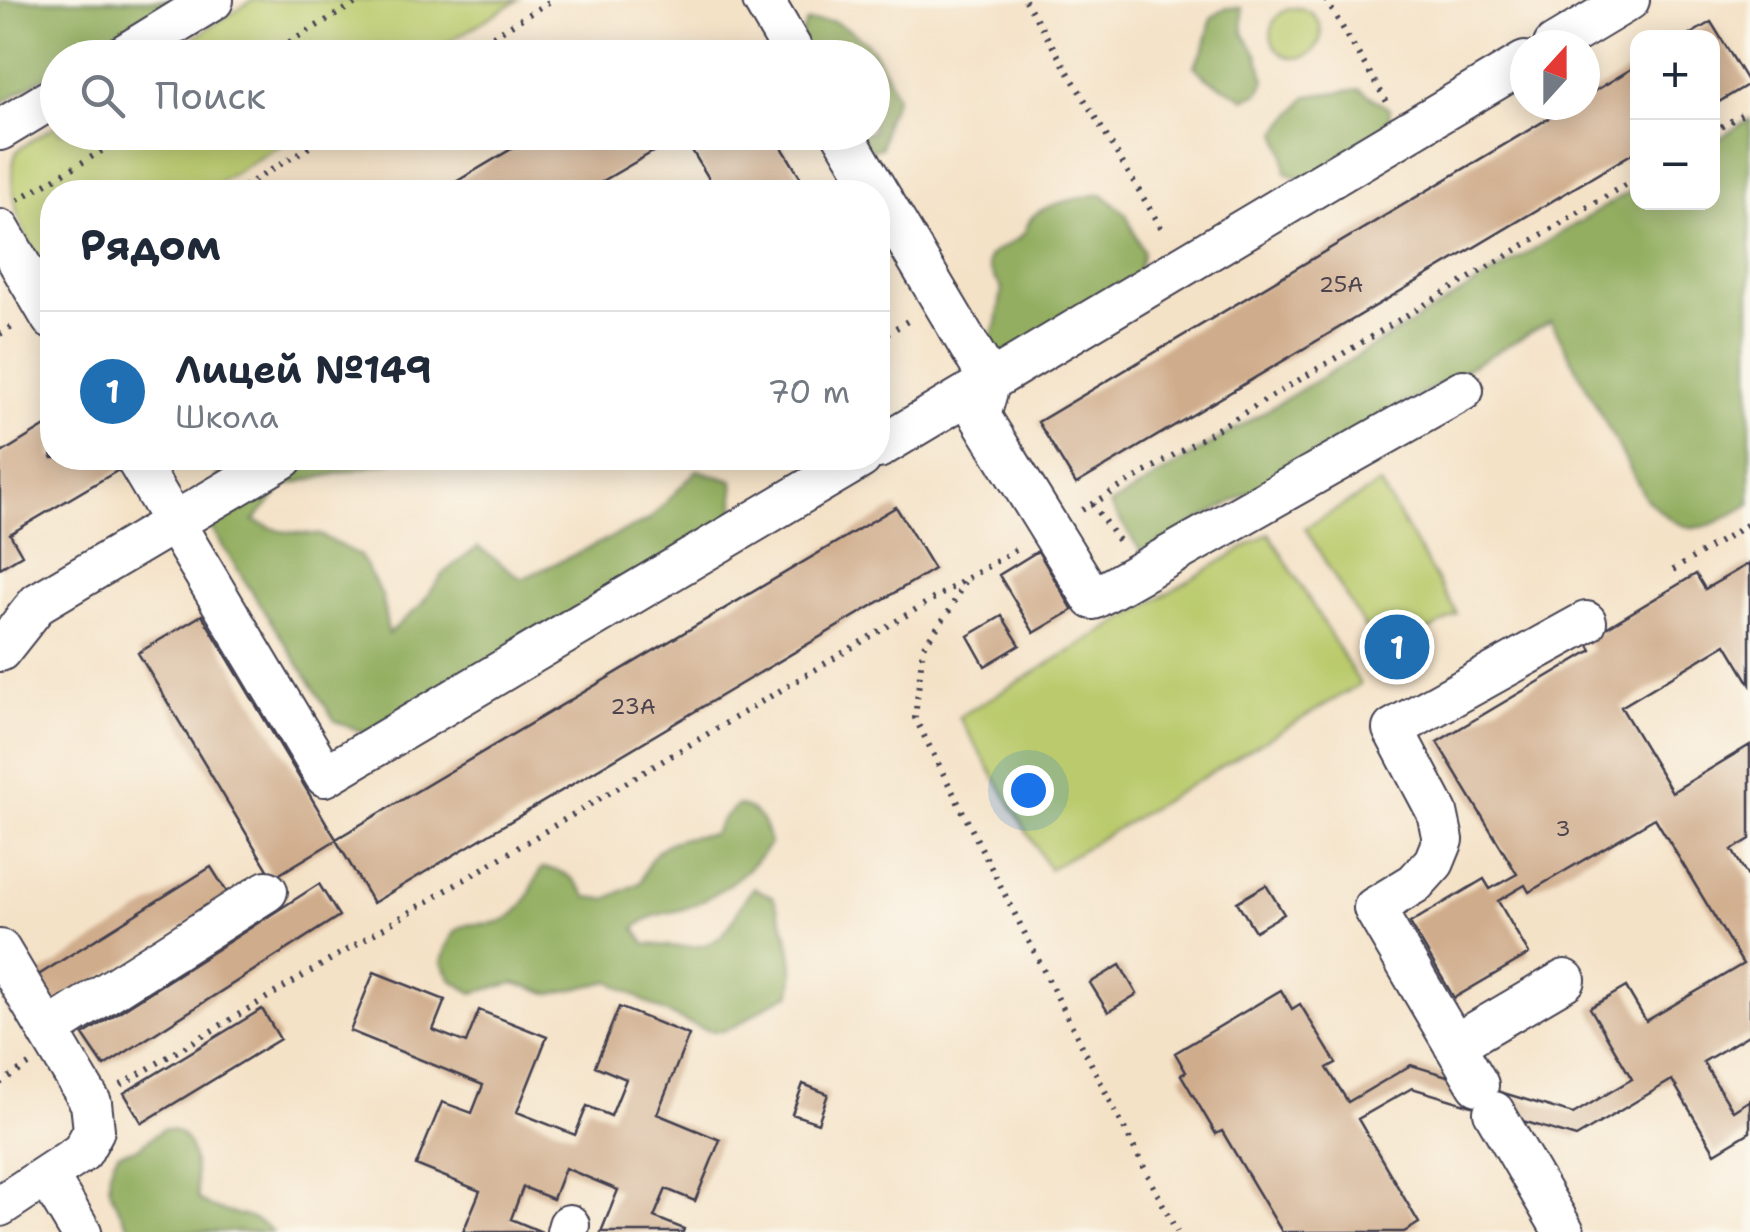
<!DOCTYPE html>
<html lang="ru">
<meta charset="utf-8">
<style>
body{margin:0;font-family:"Shantell Sans",sans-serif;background:#f6f6f7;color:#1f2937}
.controls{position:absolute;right:30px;top:30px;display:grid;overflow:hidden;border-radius:20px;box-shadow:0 5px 25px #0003}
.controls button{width:90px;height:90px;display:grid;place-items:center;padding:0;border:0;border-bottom:2px solid #e0e1e3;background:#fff;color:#1f2937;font:50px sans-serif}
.compass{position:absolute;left:1510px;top:30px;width:90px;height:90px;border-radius:50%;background:#fff;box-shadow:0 5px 25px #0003;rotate:21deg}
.you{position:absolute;left:1028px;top:790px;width:35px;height:35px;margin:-25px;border:8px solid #fff;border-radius:50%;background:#1a73e8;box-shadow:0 0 0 15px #1a73e833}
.badge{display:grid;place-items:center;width:65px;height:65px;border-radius:50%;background:#1f6fb2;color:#fff;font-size:32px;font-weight:700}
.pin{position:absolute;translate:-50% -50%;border:5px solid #fff;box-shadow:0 2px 10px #0006}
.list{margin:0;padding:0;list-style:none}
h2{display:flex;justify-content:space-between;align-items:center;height:130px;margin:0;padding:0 40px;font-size:42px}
h2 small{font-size:32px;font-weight:400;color:#747a83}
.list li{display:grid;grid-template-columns:65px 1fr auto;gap:30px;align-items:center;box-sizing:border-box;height:160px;padding:0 40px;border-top:2px solid #e0e1e3}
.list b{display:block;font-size:38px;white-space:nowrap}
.list p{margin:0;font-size:32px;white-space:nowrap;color:#747a83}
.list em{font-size:32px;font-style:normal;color:#747a83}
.icon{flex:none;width:55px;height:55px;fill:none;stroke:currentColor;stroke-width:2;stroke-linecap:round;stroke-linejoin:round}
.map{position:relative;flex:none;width:1750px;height:1232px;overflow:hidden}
.search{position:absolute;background:#fff;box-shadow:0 5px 25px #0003;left:40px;top:40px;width:850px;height:110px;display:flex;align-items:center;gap:25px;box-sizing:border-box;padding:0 35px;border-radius:55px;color:#747a83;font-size:38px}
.panel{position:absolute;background:#fff;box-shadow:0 5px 25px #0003;left:40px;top:180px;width:850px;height:290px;border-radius:40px}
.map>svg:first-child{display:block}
.green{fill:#baca6c;stroke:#6e7654;stroke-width:2.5}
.forest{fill:#93ae60;stroke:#5a684e;stroke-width:2.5}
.building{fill:#cfac8b}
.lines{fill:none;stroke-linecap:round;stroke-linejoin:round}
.minor-casing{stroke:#423f50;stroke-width:44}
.path{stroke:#423f50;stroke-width:6;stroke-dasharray:2.5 8;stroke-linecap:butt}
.minor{stroke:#fff;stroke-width:40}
.labels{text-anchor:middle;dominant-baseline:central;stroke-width:8;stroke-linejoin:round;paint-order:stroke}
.number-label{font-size:22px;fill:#4d444f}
</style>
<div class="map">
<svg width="1750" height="1232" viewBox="0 0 1750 1232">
<rect width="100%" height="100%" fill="#fbf7ec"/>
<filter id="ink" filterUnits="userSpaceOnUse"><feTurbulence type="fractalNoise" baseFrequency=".01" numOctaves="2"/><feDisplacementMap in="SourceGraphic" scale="20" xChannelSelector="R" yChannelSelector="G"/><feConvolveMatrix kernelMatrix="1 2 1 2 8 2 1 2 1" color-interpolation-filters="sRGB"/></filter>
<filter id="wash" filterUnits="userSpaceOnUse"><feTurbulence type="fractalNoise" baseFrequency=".0048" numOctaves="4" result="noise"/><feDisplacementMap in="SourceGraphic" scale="40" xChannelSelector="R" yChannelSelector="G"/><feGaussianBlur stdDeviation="2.25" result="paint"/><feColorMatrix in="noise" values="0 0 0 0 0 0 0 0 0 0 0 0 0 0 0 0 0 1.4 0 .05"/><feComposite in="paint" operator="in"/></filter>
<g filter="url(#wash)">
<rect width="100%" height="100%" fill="#f4e2c7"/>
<!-- green -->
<path class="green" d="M253,0H518L424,57H163Z
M1271 33a25 25 0 1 1 50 0a25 25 0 1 1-50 0Z
M57,125L58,132L301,133L203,192H52V285C29,248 0,192 17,151C28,141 45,133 57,125Z
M1380,484L1457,614L1383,658L1305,528Z
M1269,533L1360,684L1049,869L959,717Z"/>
<!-- forest -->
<path class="forest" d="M0,0H170L76,57L58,58L57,69L0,104Z
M1227,8H1242L1243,33L1257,54L1265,80L1259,93L1245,99C1226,86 1209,83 1194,66L1204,49L1212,17Z
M833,21C874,41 879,56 896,97L885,122L881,148L862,152L848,133L872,132V58L806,57L797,42L807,22Z
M1360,89L1389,109L1392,133L1307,183L1286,173L1284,152L1277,132L1308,96Z
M1750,119V504C1701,534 1687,539 1645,497L1551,321L1142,553L1110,505L1637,187L1638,202H1712L1713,142Z
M1102,194L1126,214L1143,252L1135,287L994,366L987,345L997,323L1002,288C972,250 996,256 1020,237C1027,232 1027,222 1033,216C1047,203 1083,197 1102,194Z
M219,458H393L392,462L285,485L254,521L280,531L320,535L360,556L382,596L388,634L420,606L445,572L478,547L522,579L649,520L697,470L733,481L735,517L371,735L335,721L211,528Z
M738,805C760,811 765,822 770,844C753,868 722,892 694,905C671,916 656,909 635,928L645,944C669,945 705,954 723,934C736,920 738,903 754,888L773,897C786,929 798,959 791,994C767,1001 740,1029 720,1031C696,1033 631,994 610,981L552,994L514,983L472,993L452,980L442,963C456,901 480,938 513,915C529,903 532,884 542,868C565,870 575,878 587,897L606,899L641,882C653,841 675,838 713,834L723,818Z
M163,1129C198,1128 194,1174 198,1199C222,1218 253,1210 273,1232H132C116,1203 98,1185 118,1153L138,1148Z"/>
<g id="blocks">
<!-- building -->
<path class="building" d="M1711,22L1749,84L1712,106V38H1684Z
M1638,65V150L1076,484L1038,422L1571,105H1585V97Z
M540,132H678L680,136L584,192H439Z
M685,132H773L809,192H717L682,134Z
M52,422V458H139L10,534L22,555L0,568V454Z
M896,507L934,569L373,903L336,840L273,878L138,653L202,615L336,839Z
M1038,551L1073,610L1034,633L999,575Z
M1750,563V684L1726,644L1621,707L1672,792L1750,745V839L1732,850L1750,880V1034L1703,1062L1733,1111L1750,1100V1132L1715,1153L1672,1080L1576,1137L1412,1088L1358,1119L1419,1223L1404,1232H1282L1222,1131L1216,1134L1181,1075L1186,1072L1175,1053L1281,990L1292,1009L1300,1004L1336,1063L1327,1068L1348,1102L1411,1065L1573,1114L1632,1079L1590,1008L1626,987L1646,1021L1743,964L1655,818L1529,892L1525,885L1498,901L1529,954L1454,998L1410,923L1484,879L1490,889L1517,874L1437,742L1592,650L1586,640L1696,574L1705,589Z
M1002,616L1020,645L985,666L968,636Z
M211,867L230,897L56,1006L37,976Z
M319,884L339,916L104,1066L83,1035Z
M1266,885L1284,914L1255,931L1237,902Z
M1120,965L1137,994L1108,1012L1090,983Z
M374,972L445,1000L433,1030L466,1043L479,1010L547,1037L517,1112L575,1135L587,1106L611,1116L626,1079L595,1066L619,1007L689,1035L657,1114L720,1140L695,1201L666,1189L654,1217L684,1229L683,1232H601L618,1190L565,1168L553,1199L523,1187L511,1219L542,1232H463L480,1191L416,1165L442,1102L472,1113L483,1085L350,1031Z
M262,1009L280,1039L142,1123L124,1093Z
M803,1084L828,1094L818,1123L792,1114Z"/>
</g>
</g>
<g filter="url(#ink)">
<use href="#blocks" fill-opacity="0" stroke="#423f50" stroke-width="2.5"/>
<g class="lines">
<!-- minor casing -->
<g class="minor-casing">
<path id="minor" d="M763,0L797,58
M1554,45L1629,0
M119,58L213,0
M0,130L58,95
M842,132L990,381L1525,62
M0,230L52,319
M990,381L980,416L1093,599L1463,390
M878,448L990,381
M136,459L325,776L861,458
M0,651L38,603L283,458
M0,950L91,1103L94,1130L82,1152L0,1206
M48,1030L267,891
M1454,1045L1565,980
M1478,1085L1374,908L1415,883L1434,862L1443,840L1437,812L1393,729L1586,622
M1494,1112L1564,1232
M48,1177L81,1232
M567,1232L569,1225"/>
</g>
<!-- path -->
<path class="path" d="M1025,0L1165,234
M1326,0L1387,102
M262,58L361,0
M457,58L552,0
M1712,132L1750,110
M235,192L334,132
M18,200L134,132
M0,334L16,325
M878,339L911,319
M1092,504L1120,543
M1082,510L1638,177
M1673,570L1750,523
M964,582L950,610L923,647L915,718L1177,1232
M0,1083L29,1065
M121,1085L1020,547"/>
<!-- minor -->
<use href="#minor" class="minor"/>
</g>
</g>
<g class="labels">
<!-- number labels -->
<g class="number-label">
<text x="1341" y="284">25А</text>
<text x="633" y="706">23А</text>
<text x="1563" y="828">3</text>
</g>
</g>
</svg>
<div class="controls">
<button>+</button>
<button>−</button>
</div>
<svg class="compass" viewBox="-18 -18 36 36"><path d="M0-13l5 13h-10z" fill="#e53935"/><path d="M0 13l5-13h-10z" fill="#747a83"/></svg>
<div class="you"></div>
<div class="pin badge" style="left:1397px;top:647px">1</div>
<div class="search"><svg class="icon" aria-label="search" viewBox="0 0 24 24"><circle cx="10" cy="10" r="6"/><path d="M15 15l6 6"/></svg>Поиск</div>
<section class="panel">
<h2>Рядом<small></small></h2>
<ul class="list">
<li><span class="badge">1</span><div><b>Лицей №149</b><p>Школа</p></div><em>70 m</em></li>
</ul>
</section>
</div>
